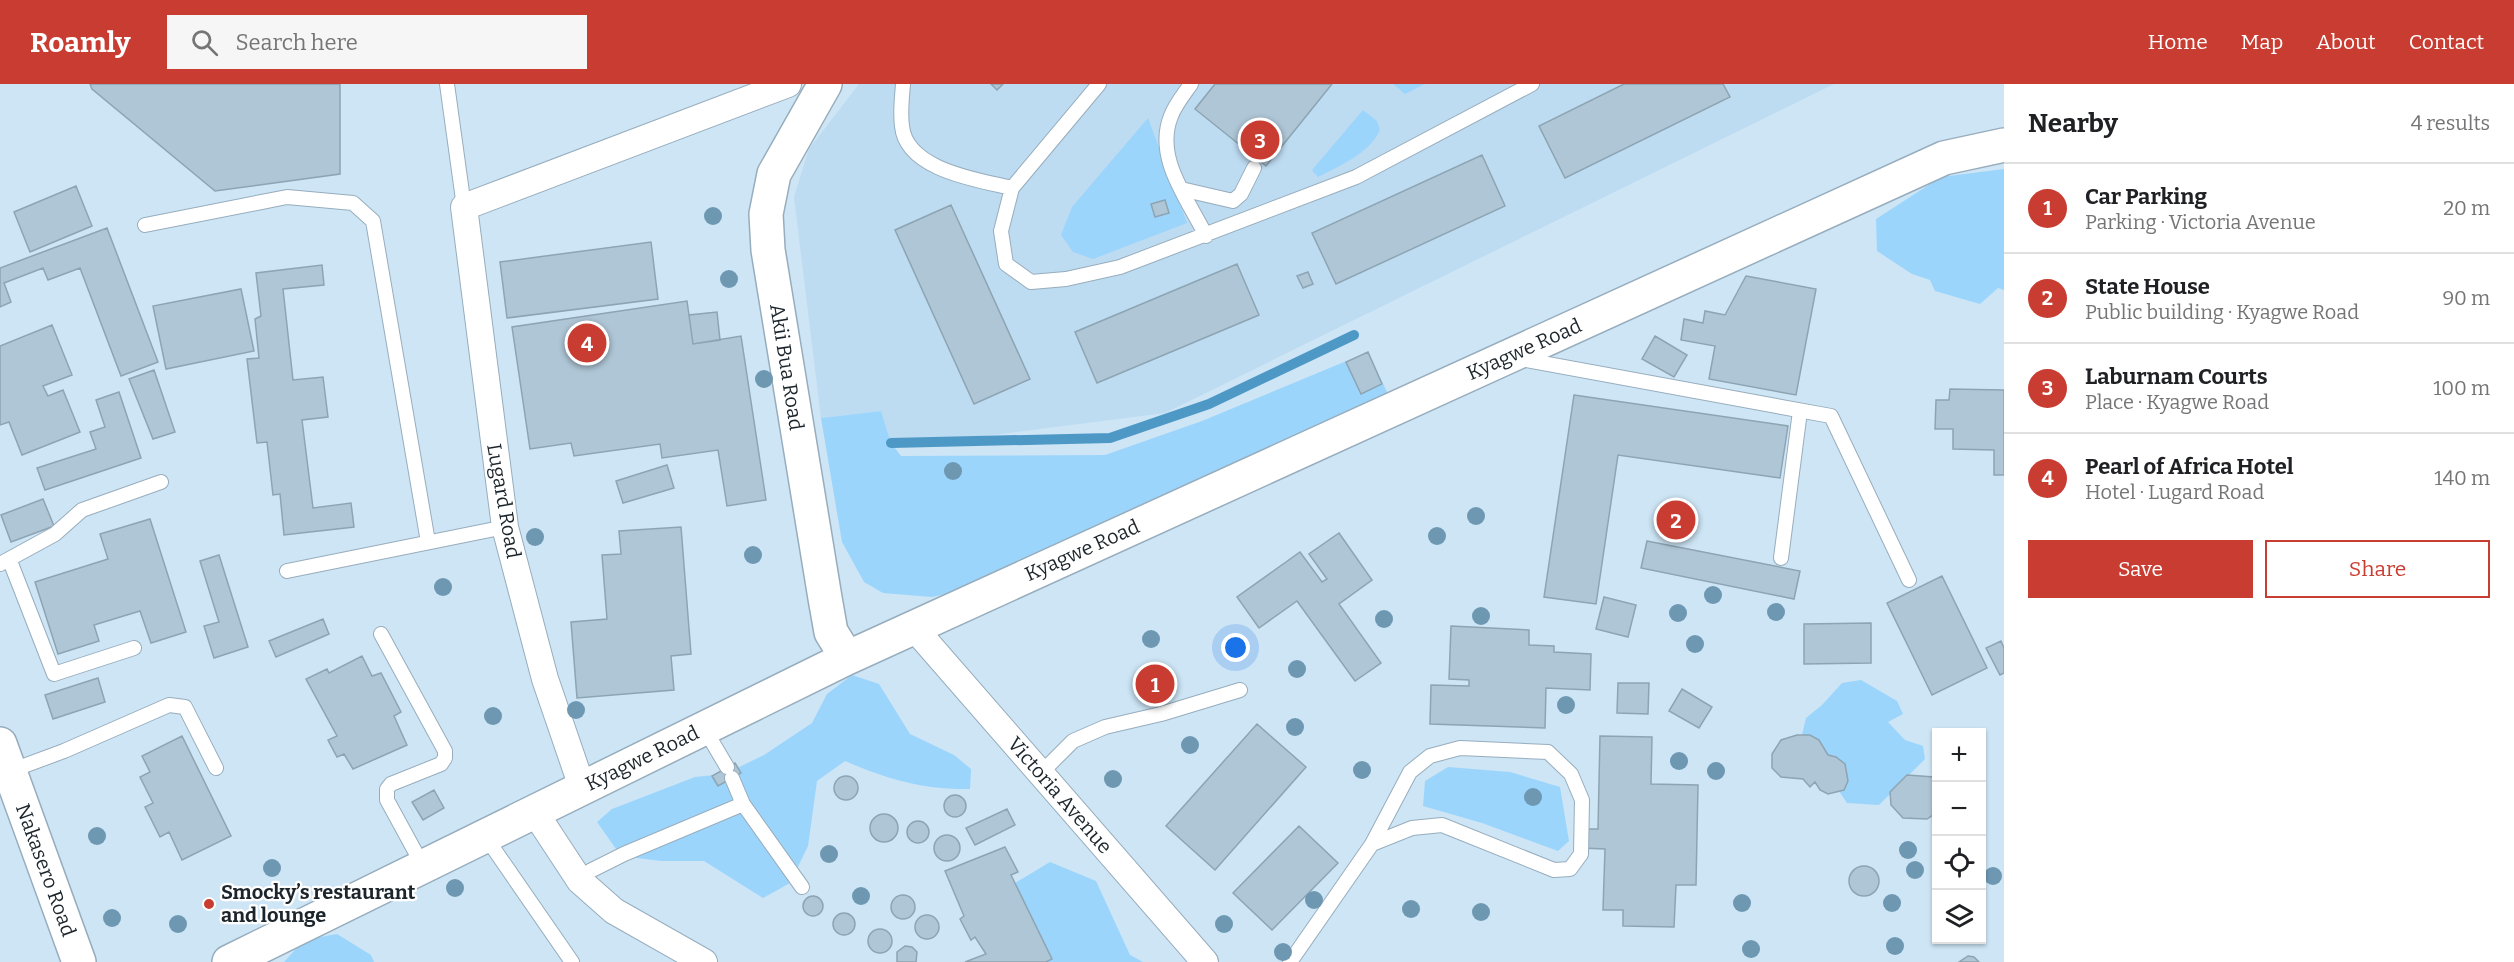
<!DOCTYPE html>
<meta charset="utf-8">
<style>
body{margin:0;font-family:Bitter,serif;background:#f6f6f6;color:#202124}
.controls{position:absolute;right:18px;bottom:18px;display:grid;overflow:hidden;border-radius:0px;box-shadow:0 2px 4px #0004}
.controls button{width:54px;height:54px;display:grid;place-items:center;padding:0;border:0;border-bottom:2px solid #e0e0e0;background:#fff;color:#202124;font:30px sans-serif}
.you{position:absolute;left:1236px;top:564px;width:21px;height:21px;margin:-15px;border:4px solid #fff;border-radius:50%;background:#1a73e8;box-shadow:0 0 0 9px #1a73e833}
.badge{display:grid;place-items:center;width:39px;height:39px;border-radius:50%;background:#c93c31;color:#fff;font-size:20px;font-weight:700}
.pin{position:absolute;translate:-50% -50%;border:3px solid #fff;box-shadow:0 2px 6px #0006}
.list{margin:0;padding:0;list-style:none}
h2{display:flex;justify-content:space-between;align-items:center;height:78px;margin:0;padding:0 24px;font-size:26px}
h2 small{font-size:20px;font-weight:400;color:#757577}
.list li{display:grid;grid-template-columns:39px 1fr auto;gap:18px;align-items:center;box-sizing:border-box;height:90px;padding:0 24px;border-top:2px solid #e0e0e0}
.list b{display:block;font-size:22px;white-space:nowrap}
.list p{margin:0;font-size:20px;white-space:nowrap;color:#757577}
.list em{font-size:20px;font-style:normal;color:#757577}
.actions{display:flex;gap:12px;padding:18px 24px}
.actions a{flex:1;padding:14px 0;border:2px solid #c93c31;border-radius:0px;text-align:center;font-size:21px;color:#c93c31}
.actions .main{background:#c93c31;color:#fff}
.icon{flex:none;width:33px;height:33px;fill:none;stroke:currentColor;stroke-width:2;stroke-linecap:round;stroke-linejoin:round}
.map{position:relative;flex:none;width:2004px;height:878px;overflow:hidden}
header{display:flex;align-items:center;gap:36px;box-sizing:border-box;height:84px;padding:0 30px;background:#c93c31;color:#fff}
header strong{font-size:28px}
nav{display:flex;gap:33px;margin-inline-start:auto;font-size:21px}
.search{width:420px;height:54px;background:#f6f6f6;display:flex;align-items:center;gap:15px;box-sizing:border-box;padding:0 21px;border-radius:0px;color:#757577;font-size:22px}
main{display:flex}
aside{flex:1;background:#fff}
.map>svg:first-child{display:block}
.built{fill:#bddbf1}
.green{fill:#9cd5fc}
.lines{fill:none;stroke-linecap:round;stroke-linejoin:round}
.stream{stroke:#4e98c6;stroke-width:10}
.building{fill:#afc6d6;stroke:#8da4b3;stroke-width:1.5}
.service-casing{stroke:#97adbd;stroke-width:16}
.minor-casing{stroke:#97adbd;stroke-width:28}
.tertiary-casing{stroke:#97adbd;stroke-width:36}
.service{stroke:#fff;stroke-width:14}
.minor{stroke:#fff;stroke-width:26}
.tertiary{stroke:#fff;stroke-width:33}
.tree{fill:#6e97b1}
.poi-dot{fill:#c93c31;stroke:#fff;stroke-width:2}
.labels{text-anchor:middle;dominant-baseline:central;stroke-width:4.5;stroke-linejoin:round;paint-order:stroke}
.street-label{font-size:20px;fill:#1c252b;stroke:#fff}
.poi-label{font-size:20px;font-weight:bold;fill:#1c252b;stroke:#fff;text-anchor:start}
</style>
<header>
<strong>Roamly</strong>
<div class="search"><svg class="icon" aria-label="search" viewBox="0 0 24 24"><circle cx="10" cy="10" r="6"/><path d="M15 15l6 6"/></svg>Search here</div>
<nav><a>Home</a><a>Map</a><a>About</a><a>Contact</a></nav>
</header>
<main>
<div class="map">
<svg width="2004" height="878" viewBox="0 0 2004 878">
<rect width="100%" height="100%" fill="#cde5f5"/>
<!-- built -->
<path class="built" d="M859,0H1834L1165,329L945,357L891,359L881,327L821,334L794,113L809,65Z"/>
<!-- green -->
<path class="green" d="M1393,0H1425L1405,10Z
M1363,26L1377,37L1380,46C1369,70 1339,82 1318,93L1312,86Z
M1148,34L1187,139L1093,175L1073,168L1061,151L1072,123Z
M2004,85V206L1998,204L1980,220L1935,207L1930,196L1912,190L1877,167L1876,135L1941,93Z
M1368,268L1388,310L1020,494L932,513L883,509L864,498L842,458L821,334L881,327L891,359L901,372L1105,371L1202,337Z
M852,591L879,600L910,650L954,671L971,685L970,705C924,706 887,695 845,677L817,697L808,762L790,799L763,814L704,777H661L621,772L597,738L612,725L695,693L725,690L764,671L812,639L827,610Z
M1861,596L1897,617L1903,630L1888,638L1905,656L1923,662L1925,675L1879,721L1847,719L1831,695L1799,663L1806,634L1822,621L1842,599Z
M1448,683L1510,688L1560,703L1569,757L1558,767L1482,739L1423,722L1425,697Z
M1050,778L1096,797L1130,871L1143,878H1046L1015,846L1002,807Z
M337,850L371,871L374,878H284L304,856Z"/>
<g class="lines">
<!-- stream -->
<path class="stream" d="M891,359L1110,354L1209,320L1354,251"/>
</g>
<!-- building -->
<path class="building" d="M90,0H340V90L215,107L92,5Z
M991,0H1003L997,6Z
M1215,0H1332L1266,82L1195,25Z
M1624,0H1723L1730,13L1565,94L1539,42Z
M1482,71L1505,122L1336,200L1312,149Z
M76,102L92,142L30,168L14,128Z
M1165,116L1169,129L1155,133L1151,120Z
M951,121L1030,295L974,320L895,146Z
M107,144L158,278L121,292L80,184L48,196L43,184L4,199L11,218L0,223V184Z
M651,158L658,215L507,234L500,178Z
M1237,180L1259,231L1097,299L1075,248Z
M322,181L324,201L283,205L293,296L323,293L328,333L302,336L313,424L351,419L354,443L284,451L280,410L273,411L267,358L257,359L247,275L259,274L255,235L261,232L256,189Z
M1308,188L1313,200L1303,204L1297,192Z
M1746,192L1816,205L1796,311L1709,295L1715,262L1681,256L1684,235L1703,239L1705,227L1725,231Z
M241,205L254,267L166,285L153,222Z
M687,217L693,260L741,252L766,416L727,422L718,366L662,374L660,360L574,372L571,359L530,365L512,243Z
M717,228L720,256L693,260L689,231Z
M52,241L72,291L43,302L48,312L63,306L80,348L22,371L9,338L0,341V262Z
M1655,252L1687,271L1674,293L1642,275Z
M1368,268L1382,300L1361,310L1346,278Z
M154,286L175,348L153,355L129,295Z
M1950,305L2004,306V391H1994V366L1953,365V345H1935L1936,316H1949Z
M119,308L141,374L45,406L37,384L96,365L90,348L105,343L96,316Z
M1574,311L1788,342L1780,394L1618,371L1596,520L1544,513Z
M667,381L674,404L623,419L616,397Z
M43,415L54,442L11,458L1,431Z
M150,435L186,548L151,559L140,527L94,541L99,557L58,570L35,498L108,475L100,450Z
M681,443L691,570L671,572L674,606L577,614L571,538L607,535L602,471L621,470L619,447Z
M1339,449L1372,496L1339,520L1381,579L1355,597L1297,517L1259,544L1237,513L1300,468L1322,498L1327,495L1309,470Z
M1647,457L1800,487L1794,515L1641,484Z
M219,471L248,563L214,574L204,542L219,538L200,477Z
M1942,492L1987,584L1932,611L1887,519Z
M1604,513L1636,521L1628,553L1596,545Z
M323,535L329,550L276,573L269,557Z
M1871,539V579L1804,580V540Z
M1451,542L1529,546V561L1554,562V568L1591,570L1590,606L1546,604L1545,644L1430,640L1431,601L1469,602V596L1449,595Z
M2001,557L2004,564V589L2000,591L1986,564Z
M362,572L372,592L381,589L401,628L394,632L407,661L353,685L344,670L337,673L328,656L337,652L306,595L327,585L329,589Z
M98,594L105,618L53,635L45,611Z
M1618,599H1649L1648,630L1617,629Z
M1682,605L1712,623L1699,644L1669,627Z
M1257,640L1306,683L1215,786L1166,742Z
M1797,651H1810L1819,656L1828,671L1836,673L1845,680L1848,697L1844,706L1828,710L1820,706L1815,698L1810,703L1803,695L1781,693L1772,684V670L1781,656Z
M182,652L231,752L182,776L169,748L160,753L145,723L153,719L140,693L150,688L142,672Z
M1600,652L1652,653L1651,700L1698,701L1696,801H1676L1674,843L1623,842V826H1603L1605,765L1582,764L1583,745H1598Z
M735,679L741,689L718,702L712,692Z
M1907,691L1934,693L1936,697V729L1927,735L1903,734L1891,721L1890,708Z
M834 704a12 12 0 1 1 24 0a12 12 0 1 1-24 0Z
M434,706L444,724L423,736L412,718Z
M944 722a11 11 0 1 1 22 0a11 11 0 1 1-22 0Z
M1007,725L1015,741L975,761L966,744Z
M870 744a14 14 0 1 1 28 0a14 14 0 1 1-28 0Z
M907 748a11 11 0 1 1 22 0a11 11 0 1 1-22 0Z
M1299,742L1338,779L1272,846L1233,809Z
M934 764a13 13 0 1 1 26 0a13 13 0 1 1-26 0Z
M1005,763L1018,788L1011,791L1052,875L1046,878H965L986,870L975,853L971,856L960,835L964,832L945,787Z
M1849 797a15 15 0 1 1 30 0a15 15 0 1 1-30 0Z
M891 823a12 12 0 1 1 24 0a12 12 0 1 1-24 0Z
M803 822a10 10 0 1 1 20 0a10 10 0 1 1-20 0Z
M833 840a11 11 0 1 1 22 0a11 11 0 1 1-22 0Z
M915 843a12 12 0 1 1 24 0a12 12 0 1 1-24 0Z
M868 857a12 12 0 1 1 24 0a12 12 0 1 1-24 0Z
M905,862L912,863L917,868L916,878H897V868Z
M1968,872L1974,873L1979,878H1959Z"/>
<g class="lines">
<!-- service casing -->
<g class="service-casing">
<path id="service" d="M447,0L464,123
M903,0C902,14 900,28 902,42C906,86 978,96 1012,104
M1099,0L1012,104L1001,147L1006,180L1031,198L1066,195L1120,183L1356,93L1532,0
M1191,0C1184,10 1175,21 1171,32C1154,74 1188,115 1206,152
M1181,105L1233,117L1241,110L1254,84
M145,141L287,113L353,119L373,137L428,458
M1520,275L1831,332L1909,496
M1781,474L1800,327
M10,477L54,590L134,564
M0,480L55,450L82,426L161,398
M287,487L505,443
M381,550L445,667V674L441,680L391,700L387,705V716L423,782
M704,644L727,683
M10,687L64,667L169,621L185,623L216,684
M1041,689L1073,657L1105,643L1161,630L1240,606
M732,694L743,720L802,803
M485,752L572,878
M590,787L624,770L743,720
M1290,878L1372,760L1410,688L1430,672L1460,664L1548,668L1571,690L1582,716L1581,770L1570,785L1554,786L1442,741L1412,744L1372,760"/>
</g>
<!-- minor casing -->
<g class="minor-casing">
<path id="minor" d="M915,545L1205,878
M582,703L545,595L505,443L464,123L788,0
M534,727L580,797L614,827L704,878"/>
</g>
<!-- tertiary casing -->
<g class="tertiary-casing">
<path id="tertiary" d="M825,0L774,90L766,130L768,166L825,514L831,548L847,574
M0,660L79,878
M229,878L847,574L1944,74L2004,61"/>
</g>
<!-- service -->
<use href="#service" class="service"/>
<!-- minor -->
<use href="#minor" class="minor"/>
<!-- tertiary -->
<use href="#tertiary" class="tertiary"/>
</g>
<!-- trees -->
<g class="tree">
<circle cx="713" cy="132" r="9"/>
<circle cx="729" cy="195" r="9"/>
<circle cx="764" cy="295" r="9"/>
<circle cx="953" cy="387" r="9"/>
<circle cx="1476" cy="432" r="9"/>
<circle cx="1437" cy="452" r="9"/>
<circle cx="535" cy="453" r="9"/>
<circle cx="753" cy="471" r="9"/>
<circle cx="443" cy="503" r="9"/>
<circle cx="1713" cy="511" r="9"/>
<circle cx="1776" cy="528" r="9"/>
<circle cx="1678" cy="529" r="9"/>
<circle cx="1481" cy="532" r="9"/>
<circle cx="1384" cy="535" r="9"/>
<circle cx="1151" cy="555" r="9"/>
<circle cx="1695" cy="560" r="9"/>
<circle cx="1297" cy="585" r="9"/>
<circle cx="1566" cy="621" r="9"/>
<circle cx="576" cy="626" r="9"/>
<circle cx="493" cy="632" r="9"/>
<circle cx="1295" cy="643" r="9"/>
<circle cx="1190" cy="661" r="9"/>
<circle cx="1679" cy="677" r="9"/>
<circle cx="1362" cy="686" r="9"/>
<circle cx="1716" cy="687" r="9"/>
<circle cx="1113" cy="695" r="9"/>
<circle cx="1533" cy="713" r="9"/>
<circle cx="97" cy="752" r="9"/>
<circle cx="1908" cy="766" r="9"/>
<circle cx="829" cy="770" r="9"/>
<circle cx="272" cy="784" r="9"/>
<circle cx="1915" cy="786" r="9"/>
<circle cx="1993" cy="792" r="9"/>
<circle cx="455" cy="804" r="9"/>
<circle cx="861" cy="812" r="9"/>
<circle cx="1314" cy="816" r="9"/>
<circle cx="1742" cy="819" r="9"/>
<circle cx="1892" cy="819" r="9"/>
<circle cx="1411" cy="825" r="9"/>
<circle cx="1481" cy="828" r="9"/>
<circle cx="112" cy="834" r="9"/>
<circle cx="178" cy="840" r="9"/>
<circle cx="1224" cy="840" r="9"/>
<circle cx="1895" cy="862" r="9"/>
<circle cx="1751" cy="865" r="9"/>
<circle cx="1283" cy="868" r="9"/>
</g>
<!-- markers -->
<circle class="poi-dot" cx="209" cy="820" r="6"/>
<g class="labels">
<!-- street labels -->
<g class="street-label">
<text transform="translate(1524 265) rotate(-24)">Kyagwe Road</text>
<text transform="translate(787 283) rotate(81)">Akii Bua Road</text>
<text transform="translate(504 417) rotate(80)">Lugard Road</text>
<text transform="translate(1082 466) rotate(-24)">Kyagwe Road</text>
<text transform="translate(642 674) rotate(-26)">Kyagwe Road</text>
<text transform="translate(1060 711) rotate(49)">Victoria Avenue</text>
<text transform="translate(46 786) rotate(70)">Nakasero Road</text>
</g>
<!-- poi labels -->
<g class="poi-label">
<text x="221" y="808">Smocky’s restaurant<tspan x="221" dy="23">and lounge</tspan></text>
</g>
</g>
</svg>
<div class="controls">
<button>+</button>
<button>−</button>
<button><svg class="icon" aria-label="locate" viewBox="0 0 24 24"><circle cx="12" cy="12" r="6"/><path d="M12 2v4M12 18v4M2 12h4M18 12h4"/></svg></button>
<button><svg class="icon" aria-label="layers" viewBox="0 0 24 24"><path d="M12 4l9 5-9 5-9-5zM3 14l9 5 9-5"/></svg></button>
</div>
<div class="you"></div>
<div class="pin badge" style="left:1155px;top:600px">1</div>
<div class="pin badge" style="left:1676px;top:436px">2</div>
<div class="pin badge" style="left:1260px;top:56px">3</div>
<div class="pin badge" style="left:587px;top:259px">4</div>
</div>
<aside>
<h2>Nearby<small>4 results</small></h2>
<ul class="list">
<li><span class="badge">1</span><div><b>Car Parking</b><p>Parking · Victoria Avenue</p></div><em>20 m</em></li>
<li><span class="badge">2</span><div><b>State House</b><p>Public building · Kyagwe Road</p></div><em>90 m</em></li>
<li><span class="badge">3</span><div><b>Laburnam Courts</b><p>Place · Kyagwe Road</p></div><em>100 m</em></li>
<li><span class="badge">4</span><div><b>Pearl of Africa Hotel</b><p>Hotel · Lugard Road</p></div><em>140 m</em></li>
</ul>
<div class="actions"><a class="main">Save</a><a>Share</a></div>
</aside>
</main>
